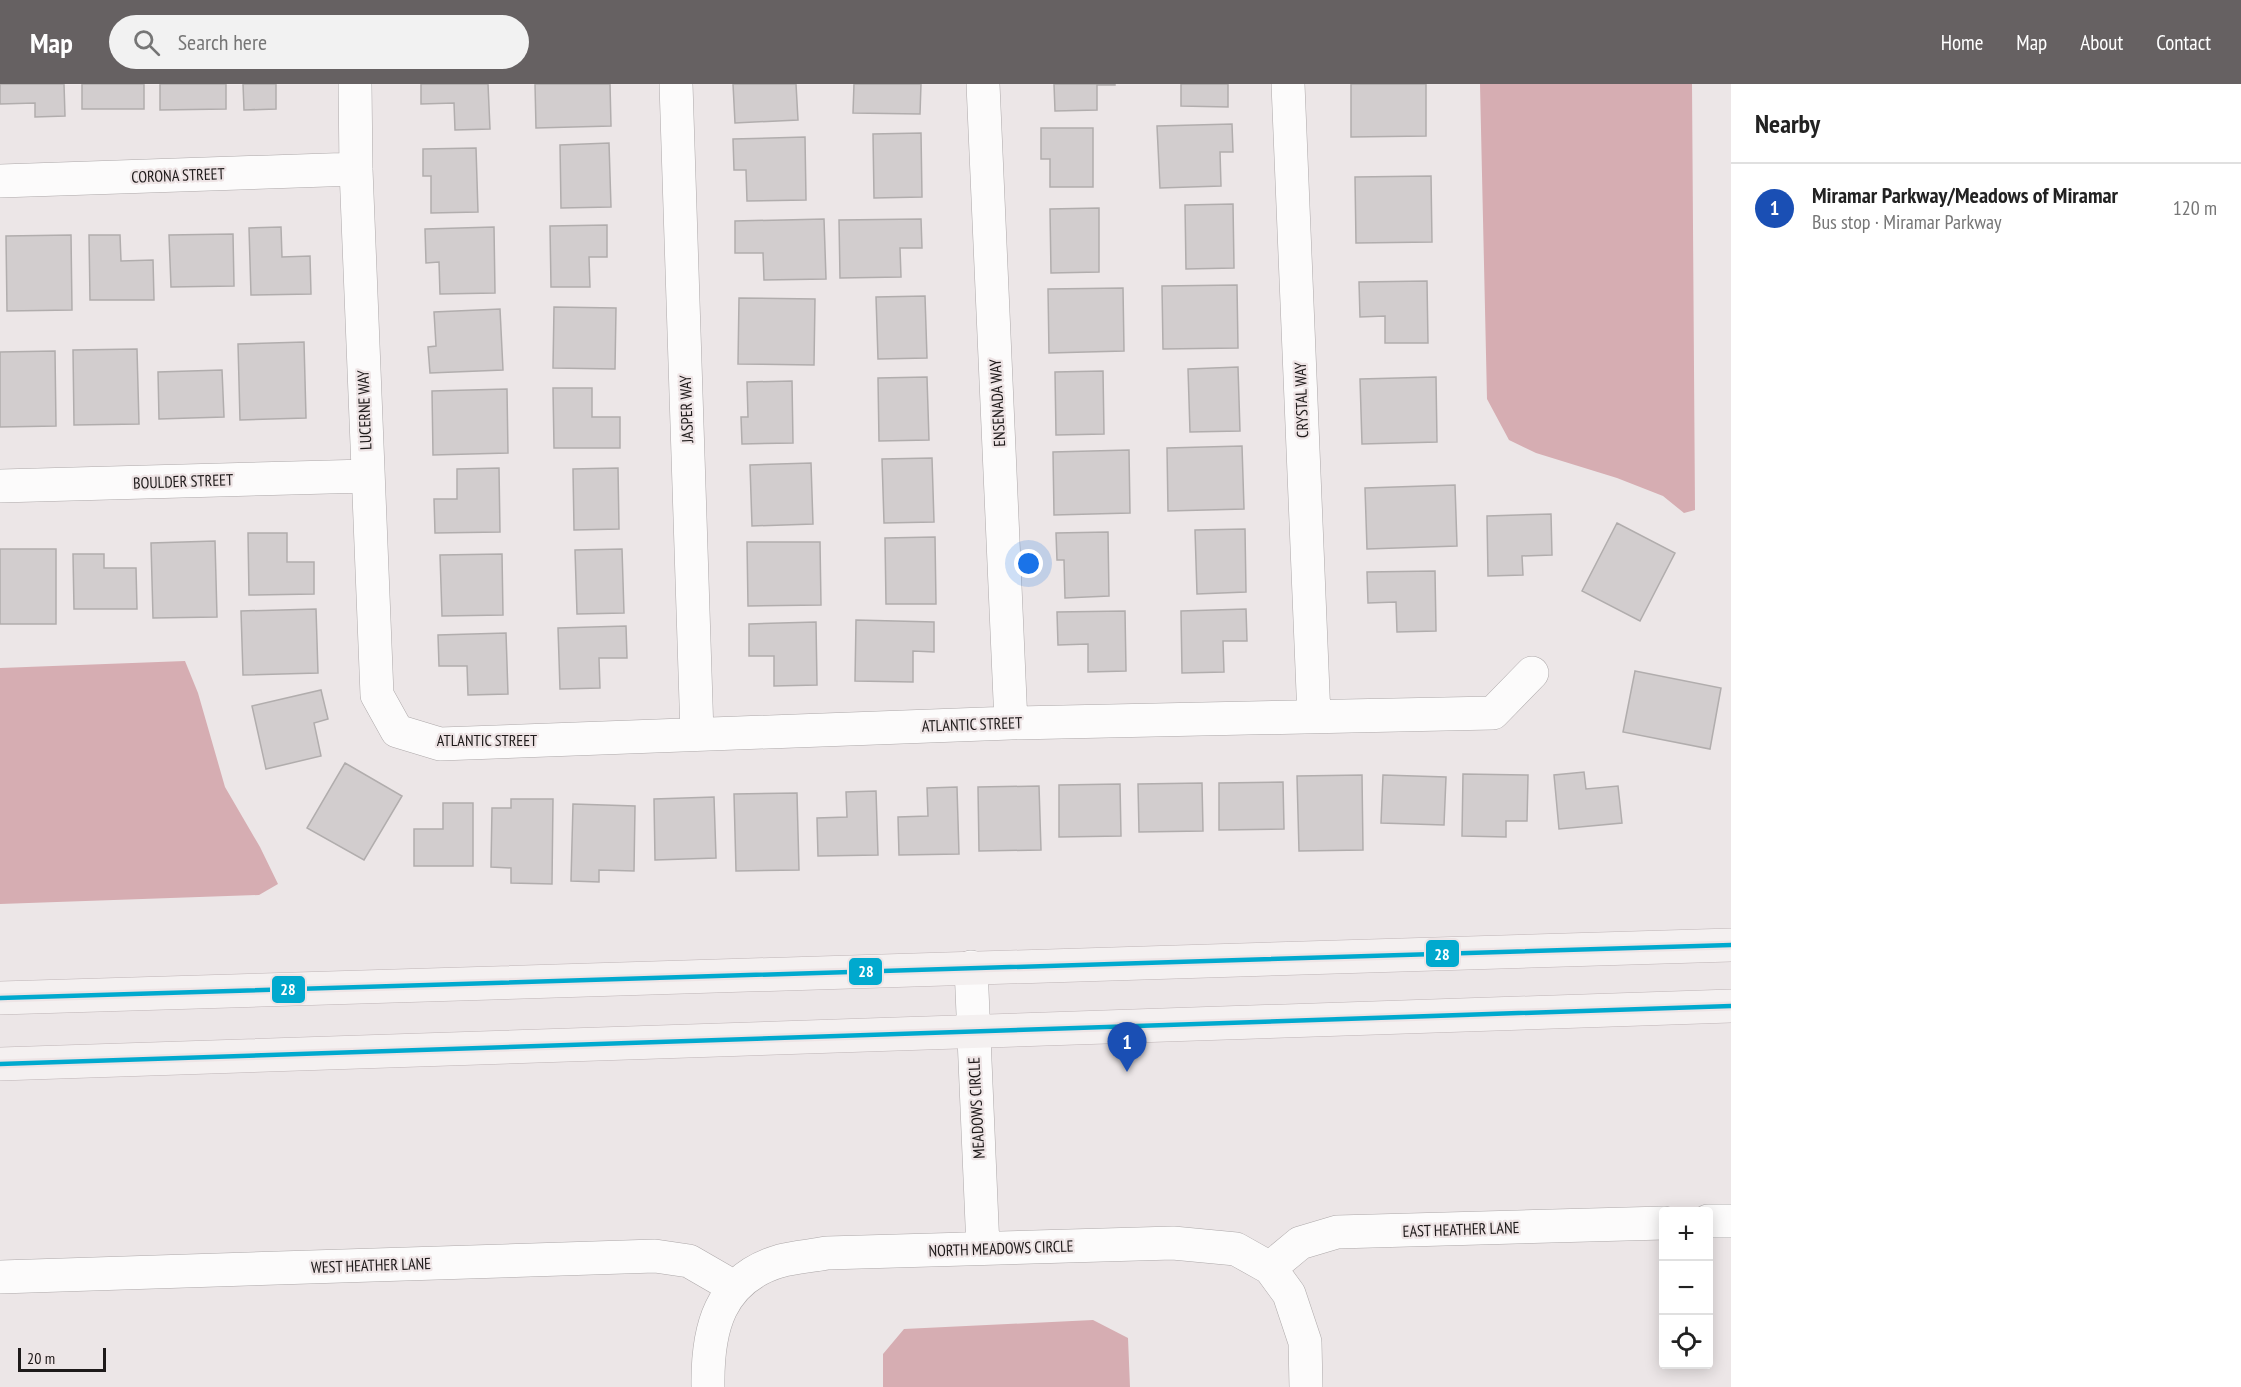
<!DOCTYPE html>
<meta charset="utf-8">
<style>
body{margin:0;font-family:"PT Sans Narrow",sans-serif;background:#f2f2f2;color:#222}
.controls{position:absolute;right:18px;bottom:18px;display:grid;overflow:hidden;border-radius:6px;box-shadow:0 3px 15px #0003}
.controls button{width:54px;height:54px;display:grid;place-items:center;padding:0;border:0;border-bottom:2px solid #e0e0e0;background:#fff;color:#222;font:30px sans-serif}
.scale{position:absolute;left:18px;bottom:15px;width:88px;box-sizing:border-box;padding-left:6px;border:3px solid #1e1a1a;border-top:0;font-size:16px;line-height:21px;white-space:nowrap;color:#1e1a1a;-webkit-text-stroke:4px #eee4e5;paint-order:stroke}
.you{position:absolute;left:1029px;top:480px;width:21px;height:21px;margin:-15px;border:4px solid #fff;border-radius:50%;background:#1a73e8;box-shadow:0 0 0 9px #1a73e833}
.badge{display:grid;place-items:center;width:39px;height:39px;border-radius:50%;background:#666162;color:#fff;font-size:20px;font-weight:700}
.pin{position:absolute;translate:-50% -50px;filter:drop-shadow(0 2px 3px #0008)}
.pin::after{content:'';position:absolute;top:32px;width:21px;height:18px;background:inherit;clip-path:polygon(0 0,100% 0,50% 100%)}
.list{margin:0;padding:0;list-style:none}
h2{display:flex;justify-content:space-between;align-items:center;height:78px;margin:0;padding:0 24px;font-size:26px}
h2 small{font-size:20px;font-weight:400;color:#767676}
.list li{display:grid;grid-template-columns:39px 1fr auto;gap:18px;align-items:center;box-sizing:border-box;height:90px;padding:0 24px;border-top:2px solid #e0e0e0}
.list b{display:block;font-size:22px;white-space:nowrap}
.list p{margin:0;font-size:20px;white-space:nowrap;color:#767676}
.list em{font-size:20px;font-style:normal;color:#767676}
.icon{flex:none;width:33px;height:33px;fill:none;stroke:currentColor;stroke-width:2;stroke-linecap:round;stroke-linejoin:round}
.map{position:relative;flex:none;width:1731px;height:1303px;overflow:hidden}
header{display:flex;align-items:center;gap:36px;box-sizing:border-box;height:84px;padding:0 30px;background:#666162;color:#fff}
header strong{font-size:28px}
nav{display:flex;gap:33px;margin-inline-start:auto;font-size:21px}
.search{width:420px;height:54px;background:#f2f2f2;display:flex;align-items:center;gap:15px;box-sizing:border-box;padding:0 21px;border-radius:33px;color:#767676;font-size:22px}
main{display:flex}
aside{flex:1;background:#fff}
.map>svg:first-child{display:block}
.water{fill:#d6adb2}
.building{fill:#d2cdce;stroke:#b1adad;stroke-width:1.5}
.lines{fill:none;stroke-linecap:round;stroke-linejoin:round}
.minor-casing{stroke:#ada8a9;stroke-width:34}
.primary-casing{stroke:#beb4b6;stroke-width:34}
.minor{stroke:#fcfbfb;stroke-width:33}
.primary{stroke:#f4f0f0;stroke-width:33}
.bus-1-casing{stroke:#eee4e5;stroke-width:9}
.bus-1{stroke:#00a9ce;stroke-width:4.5}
.labels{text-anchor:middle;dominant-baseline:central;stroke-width:4.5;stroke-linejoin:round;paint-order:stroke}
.street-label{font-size:16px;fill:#1e1a1a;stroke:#eee4e5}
.line-badge{stroke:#eee4e5;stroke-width:2}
.badge-label{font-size:16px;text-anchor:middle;font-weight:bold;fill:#fff}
</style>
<header>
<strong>Map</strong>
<div class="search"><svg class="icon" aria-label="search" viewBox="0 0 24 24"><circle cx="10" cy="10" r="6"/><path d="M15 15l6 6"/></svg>Search here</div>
<nav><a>Home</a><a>Map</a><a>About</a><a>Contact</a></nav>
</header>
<main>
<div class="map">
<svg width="1731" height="1303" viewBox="0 0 1731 1303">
<rect width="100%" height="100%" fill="#ece6e7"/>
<!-- water -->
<path class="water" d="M1480,0H1692L1695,426L1684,429L1663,412L1617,394L1536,369L1509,356L1487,315Z
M185,577L198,609L225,703L260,763L278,800L259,811L0,820V584Z
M1093,1236L1128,1254L1130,1303H883V1270L904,1245Z"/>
<!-- building -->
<path class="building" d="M0,0H64L65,32L35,33V19L0,20Z
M82,0H144V25H82Z
M160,0H226V25L160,26Z
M243,0H276V25L244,26Z
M421,0H488L490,45L455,46L454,19L421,20Z
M535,0H610L611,42L536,44Z
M733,0H796L798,36L735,39Z
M854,0H921L920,30L853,29Z
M1054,0H1115V1H1097V26L1055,27Z
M1181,0H1228V23L1181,22Z
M1351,0H1426V52L1351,53Z
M1232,40L1233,68H1220L1221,102L1160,104L1157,42Z
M1041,44H1093V103H1050V75H1041Z
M921,49L922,113L874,114L873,50Z
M805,53L806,116L747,117L746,86H734L733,55Z
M609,59L611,123L561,124L560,61Z
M476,64L478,128L431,129V92H423V65Z
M1431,92L1432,158L1356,159L1355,93Z
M1233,120L1234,184L1186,185L1185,121Z
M1099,124V188L1051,189L1050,125Z
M824,135L826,195L764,196L763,169H735V137Z
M921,135L922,164H900L901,193L840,194L839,136Z
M607,141V173H589L590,203H551L550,142Z
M281,143L282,173L310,172L311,210L251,211L249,144Z
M494,143L495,209L440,210L439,178L426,179L425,145Z
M233,150L234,202L171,203L169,151Z
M71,151L72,226L7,227L6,152Z
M89,151H120L121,177L153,176L154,216H90Z
M1427,197L1428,259H1385V232L1360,233L1359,198Z
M1237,201L1238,264L1163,265L1162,202Z
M1123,204L1124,267L1049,269L1048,205Z
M925,212L927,274L878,275L876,213Z
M739,214L815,215L814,281L738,280Z
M554,223L616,224L615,285L553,284Z
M500,225L503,286L430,289L428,263L436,262L434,228Z
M304,258L306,334L240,336L238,260Z
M137,265L139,340L74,341L73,266Z
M55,267L56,342L0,343V268Z
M1238,283L1240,347L1190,348L1188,285Z
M222,286L224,333L159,335L158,288Z
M1103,287L1104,350L1056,351L1055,288Z
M927,293L929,356L879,357L878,294Z
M1436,293L1437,358L1362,360L1360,295Z
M792,297L793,359L742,360L741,333H748L747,298Z
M553,304H592V333H620V364H554Z
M507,305L508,369L433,371L432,307Z
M1242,362L1244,425L1168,427L1167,364Z
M1129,366L1130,429L1054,431L1053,368Z
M932,374L934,438L884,439L882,375Z
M811,379L813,440L752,442L750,381Z
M499,384L500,448L435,449L434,415H457V385Z
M618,384L619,445L574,446L573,385Z
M1455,401L1457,462L1367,465L1365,404Z
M1551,430L1552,471L1522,472L1523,491L1488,492L1487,432Z
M1617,439L1675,469L1640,537L1582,507Z
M1245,445L1246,508L1197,510L1195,446Z
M1108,448L1109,512L1065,514L1064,476H1057L1056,449Z
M248,449H287V478H314V510L249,511Z
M935,453L936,520H886L885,454Z
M215,457L217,533L153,534L151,459Z
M747,458H820L821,521L748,522Z
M0,465H56V540H0Z
M622,465L624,529L577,530L575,466Z
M73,470H104V484H136L137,525H74Z
M502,470L503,531L442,532L440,471Z
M1435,487L1436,547L1397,548L1396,518L1368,519L1367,488Z
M316,525L318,589L243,591L241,527Z
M1246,525L1247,557H1223L1224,588L1182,589L1181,527Z
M1125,527L1126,587L1088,588V560L1058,561L1057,528Z
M856,536L934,538V568L913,567V598L855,597Z
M816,538L817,601L774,602V572H749V540Z
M626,542L627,574H599L600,604L560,605L558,544Z
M506,549L508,610L468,611L467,582H439L438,551Z
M1635,587L1721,604L1710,665L1623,648Z
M321,606L328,635L314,639L321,672L266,685L252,622Z
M345,679L402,712L364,776L307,744Z
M1584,688L1586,705L1618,702L1622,739L1559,745L1554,691Z
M1463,690L1528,691L1527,737H1506V753L1462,752Z
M1362,691L1363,766L1299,767L1297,692Z
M1383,691L1446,693L1444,741L1381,739Z
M1283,698L1284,745L1219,746V699Z
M1202,699L1203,747L1139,748L1138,700Z
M1120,700L1121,752L1059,753V701Z
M1039,702L1041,766L979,767L978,703Z
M957,703L959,770L899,771L898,733L928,732L927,704Z
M876,707L878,771L818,772L817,734L847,733L846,708Z
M797,709L799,786L736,787L734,710Z
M714,713L716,774L655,776L654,715Z
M511,715H553L552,800L511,799V784L491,783L492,724H511Z
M443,719H473V782H414V745H443Z
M573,720L635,722L634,787L599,786V798L571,797Z"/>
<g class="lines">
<!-- minor casing -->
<g class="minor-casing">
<path id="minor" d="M355,0L356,85L377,611L397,647L440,660L1011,639L1493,629L1532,589
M676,0L697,650
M983,0L1011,639
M1288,0L1314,633
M0,97L356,85
M0,402L367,392
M971,883L983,1164
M1708,1137H1731
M1270,1184L1300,1159L1337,1148L1664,1139
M0,1193L655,1172L689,1177L734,1203
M708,1303C707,1245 719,1195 780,1177C795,1173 812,1172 827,1169L1173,1159L1236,1165L1270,1184L1289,1210L1305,1258L1306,1303"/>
</g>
<!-- primary casing -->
<g class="primary-casing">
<path id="primary" d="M0,914L1731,861
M0,980L1731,922"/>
</g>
<!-- minor -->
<use href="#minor" class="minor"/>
<!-- primary -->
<use href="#primary" class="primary"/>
<!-- bus-1 casing -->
<g class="bus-1-casing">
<path id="bus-1" d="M0,914L1731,861
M0,980L1731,922"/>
</g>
<!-- bus-1 -->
<use href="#bus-1" class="bus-1"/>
</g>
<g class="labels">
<!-- street labels -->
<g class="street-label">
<text transform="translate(178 91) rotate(-2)">CORONA STREET</text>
<text transform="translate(1301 316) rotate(-92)">CRYSTAL WAY</text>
<text transform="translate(997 319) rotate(-93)">ENSENADA WAY</text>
<text transform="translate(686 325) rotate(-92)">JASPER WAY</text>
<text transform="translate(364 326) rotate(-92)">LUCERNE WAY</text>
<text transform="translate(183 397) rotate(-2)">BOULDER STREET</text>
<text transform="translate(972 640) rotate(-2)">ATLANTIC STREET</text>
<text x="487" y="656">ATLANTIC STREET</text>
<text transform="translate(976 1024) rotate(-93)">MEADOWS CIRCLE</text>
<text transform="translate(1461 1145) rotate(-2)">EAST HEATHER LANE</text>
<text transform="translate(1001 1164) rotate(-2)">NORTH MEADOWS CIRCLE</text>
<text transform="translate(371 1181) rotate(-2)">WEST HEATHER LANE</text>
</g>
</g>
<g class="line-badge">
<rect x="1425" y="855" width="35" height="29" rx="6" fill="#00a9ce"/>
<rect x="848" y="873" width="35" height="29" rx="6" fill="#00a9ce"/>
<rect x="271" y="891" width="35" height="29" rx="6" fill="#00a9ce"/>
</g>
<g class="badge-label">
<text x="1442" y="876">28</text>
<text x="866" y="893">28</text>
<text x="288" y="911">28</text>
</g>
</svg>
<div class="controls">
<button>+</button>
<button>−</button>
<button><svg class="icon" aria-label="locate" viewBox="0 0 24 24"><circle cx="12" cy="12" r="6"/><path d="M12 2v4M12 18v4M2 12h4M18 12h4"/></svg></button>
</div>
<div class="scale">20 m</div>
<div class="you"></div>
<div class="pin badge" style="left:1127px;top:988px;background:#1a4fb4">1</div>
</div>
<aside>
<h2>Nearby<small></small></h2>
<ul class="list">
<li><span class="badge" style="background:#1a4fb4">1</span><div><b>Miramar Parkway/Meadows of Miramar</b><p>Bus stop · Miramar Parkway</p></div><em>120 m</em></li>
</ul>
</aside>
</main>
